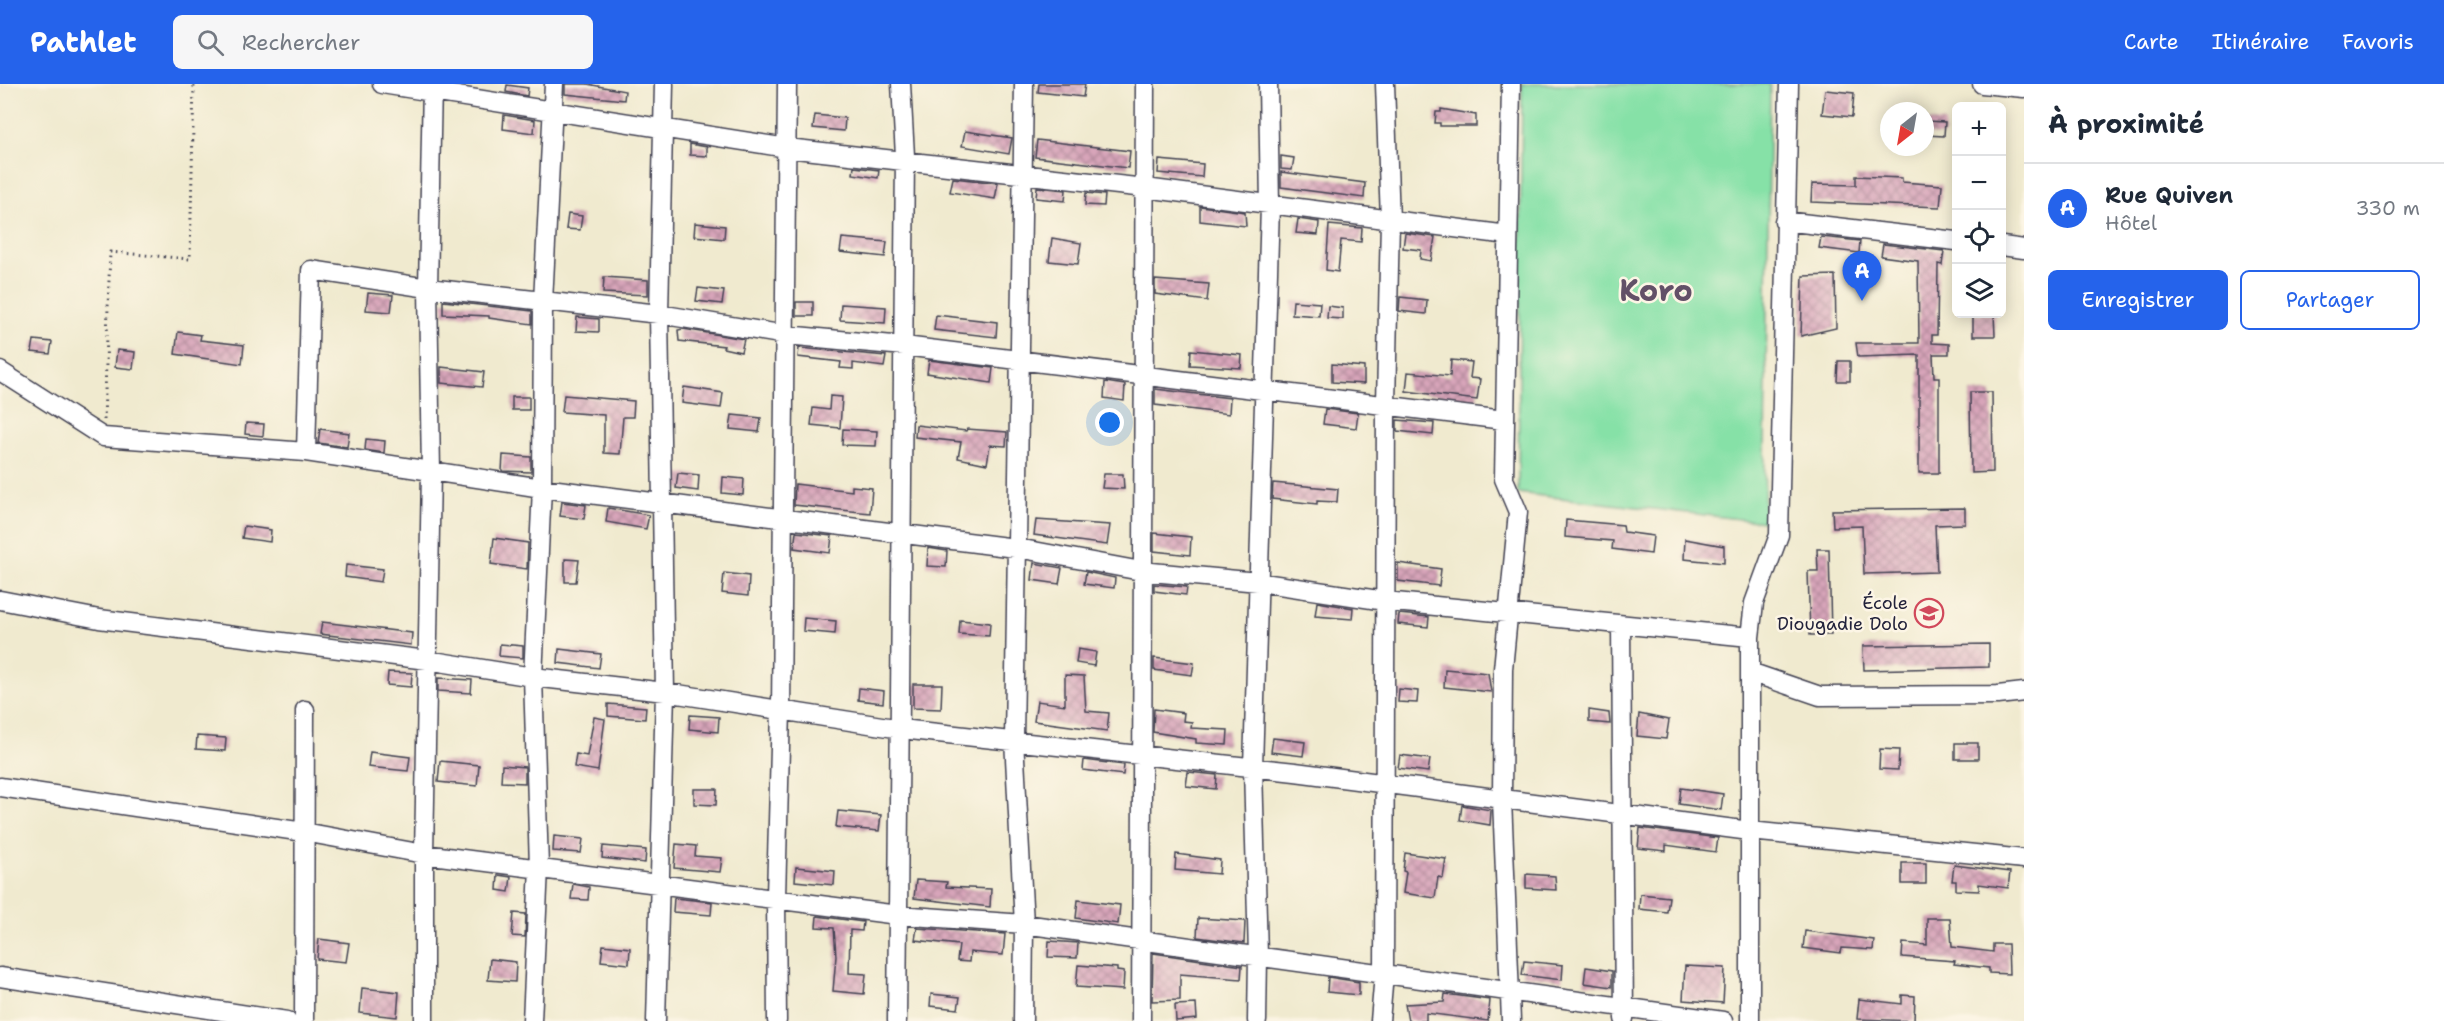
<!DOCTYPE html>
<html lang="fr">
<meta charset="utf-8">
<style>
body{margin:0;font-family:"Shantell Sans",sans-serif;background:#f6f6f7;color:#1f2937}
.controls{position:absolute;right:18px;top:18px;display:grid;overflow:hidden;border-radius:9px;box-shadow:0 3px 15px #0003}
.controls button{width:54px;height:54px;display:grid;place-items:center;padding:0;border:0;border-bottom:2px solid #e0e1e3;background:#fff;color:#1f2937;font:30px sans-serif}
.compass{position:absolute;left:1880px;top:18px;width:54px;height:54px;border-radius:50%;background:#fff;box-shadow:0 3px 15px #0003;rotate:211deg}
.you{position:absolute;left:1110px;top:339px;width:21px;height:21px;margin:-15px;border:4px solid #fff;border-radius:50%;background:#1a73e8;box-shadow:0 0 0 9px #1a73e833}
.badge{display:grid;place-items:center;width:39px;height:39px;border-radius:50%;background:#2563eb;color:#fff;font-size:20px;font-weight:700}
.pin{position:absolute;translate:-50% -50px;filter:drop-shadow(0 2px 3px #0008)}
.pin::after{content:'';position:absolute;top:32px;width:21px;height:18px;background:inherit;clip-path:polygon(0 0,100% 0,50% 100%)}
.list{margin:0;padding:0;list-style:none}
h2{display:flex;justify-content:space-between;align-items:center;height:78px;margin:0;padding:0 24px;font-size:26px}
h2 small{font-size:20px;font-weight:400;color:#747a83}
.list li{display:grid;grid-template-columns:39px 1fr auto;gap:18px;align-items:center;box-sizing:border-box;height:90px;padding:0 24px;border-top:2px solid #e0e1e3}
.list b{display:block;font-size:22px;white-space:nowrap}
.list p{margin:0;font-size:20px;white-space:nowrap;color:#747a83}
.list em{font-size:20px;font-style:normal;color:#747a83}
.actions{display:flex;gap:12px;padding:18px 24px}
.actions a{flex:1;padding:14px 0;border:2px solid #2563eb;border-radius:9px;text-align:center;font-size:21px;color:#2563eb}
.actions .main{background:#2563eb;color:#fff}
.icon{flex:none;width:33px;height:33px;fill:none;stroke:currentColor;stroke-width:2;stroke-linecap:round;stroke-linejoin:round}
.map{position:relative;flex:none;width:2024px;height:937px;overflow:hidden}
header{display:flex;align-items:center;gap:36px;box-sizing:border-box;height:84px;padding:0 30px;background:#2563eb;color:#fff}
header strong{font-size:28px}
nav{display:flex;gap:33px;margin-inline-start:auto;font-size:21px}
.search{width:420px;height:54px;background:#f6f6f7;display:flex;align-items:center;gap:15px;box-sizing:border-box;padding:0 21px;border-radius:9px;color:#747a83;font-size:22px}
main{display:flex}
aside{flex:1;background:#fff}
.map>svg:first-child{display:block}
.green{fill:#86e1a7;stroke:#548271;stroke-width:1.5}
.building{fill:url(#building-cross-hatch)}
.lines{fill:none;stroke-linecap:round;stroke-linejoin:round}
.minor-casing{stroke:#414051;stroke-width:21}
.path{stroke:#414051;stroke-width:3;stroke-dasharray:1.5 4.5;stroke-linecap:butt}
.minor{stroke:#fff;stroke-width:18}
.labels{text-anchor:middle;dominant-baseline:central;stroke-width:5;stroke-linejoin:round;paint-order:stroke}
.poi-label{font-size:18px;fill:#22223b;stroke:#fcf5e5;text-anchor:end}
.town-label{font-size:30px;font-weight:bold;fill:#625067;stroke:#fcf5e5}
</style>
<header>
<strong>Pathlet</strong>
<div class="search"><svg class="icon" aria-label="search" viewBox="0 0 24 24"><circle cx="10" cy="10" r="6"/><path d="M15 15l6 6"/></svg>Rechercher</div>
<nav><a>Carte</a><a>Itinéraire</a><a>Favoris</a></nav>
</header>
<main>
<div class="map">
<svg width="2024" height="937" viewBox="0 0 2024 937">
<defs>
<pattern id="building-cross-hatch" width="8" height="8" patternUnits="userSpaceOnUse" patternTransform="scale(1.5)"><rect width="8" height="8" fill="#d8a5ba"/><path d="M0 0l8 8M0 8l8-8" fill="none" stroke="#af8698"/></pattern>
</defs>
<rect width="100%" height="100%" fill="#fcf5e5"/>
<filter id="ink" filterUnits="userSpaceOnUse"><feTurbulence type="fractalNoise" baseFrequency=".0167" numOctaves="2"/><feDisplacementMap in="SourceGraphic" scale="12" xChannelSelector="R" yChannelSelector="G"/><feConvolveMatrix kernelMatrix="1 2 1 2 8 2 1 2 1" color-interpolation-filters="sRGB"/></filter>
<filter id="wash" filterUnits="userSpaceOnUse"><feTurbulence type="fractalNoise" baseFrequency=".008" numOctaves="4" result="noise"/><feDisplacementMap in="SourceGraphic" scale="24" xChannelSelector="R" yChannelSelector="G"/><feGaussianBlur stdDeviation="1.35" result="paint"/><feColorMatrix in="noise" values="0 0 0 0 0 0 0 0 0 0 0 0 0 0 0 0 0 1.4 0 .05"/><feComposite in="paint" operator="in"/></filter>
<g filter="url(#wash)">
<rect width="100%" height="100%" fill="#f0eacf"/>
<!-- green -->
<path class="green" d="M1522,0H1770L1764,438L1518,409Z"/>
<g id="blocks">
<!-- building -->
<path class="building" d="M565,0H587L625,7L624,16L565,10Z
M1039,0H1085L1083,13L1038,8Z
M507,1L528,4L527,12L506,8Z
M1825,6L1854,9L1852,33L1822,30Z
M1441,25L1476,31V42H1440V39H1435L1436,28H1441Z
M504,31L535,36L534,49L503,45Z
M815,31L845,34L844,47L813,44Z
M1927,37L1945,38L1944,52L1926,51Z
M965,47L1012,54L1009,70L962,62Z
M1037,56L1130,67L1128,84L1035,73Z
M690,60L707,63V72L690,71Z
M1281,72L1294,74L1292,86L1281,85Z
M1159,76L1203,80L1202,93L1158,89Z
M854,83L879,86L878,94L853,90Z
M1281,88L1365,99L1364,114L1281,103Z
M1856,92L1902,94V98L1942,101L1940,123L1811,118L1812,100L1856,101Z
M953,94L998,99L995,115L950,108Z
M1037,103L1066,106L1065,117L1036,114Z
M1086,109L1105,111L1104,122L1085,121Z
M1200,122L1245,128L1246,142L1200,137Z
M568,130L582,132L580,146L566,145Z
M1298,135L1319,138L1318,151L1296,149Z
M695,139L725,142L724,155L694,152Z
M1329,141L1362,144L1361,158L1341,156L1338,188L1326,186Z
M1405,149L1435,153L1431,177L1420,175L1421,166L1403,164Z
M1821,153L1860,157L1859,169L1819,164Z
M842,154L887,158L885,173L840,168Z
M1052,154L1081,159L1078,180L1049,177Z
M1883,160L1944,167L1942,181L1938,180L1937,251H1932V259L1949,260V270H1933L1934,293H1939V389H1919V271L1858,273L1856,259H1919L1918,177L1881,172Z
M1835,191L1836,244L1801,252L1803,192Z
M604,193L648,196V211L603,209Z
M1155,196L1209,200L1207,217L1155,210Z
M698,204L724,207L722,220L696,217Z
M368,209L393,211L391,228L366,226Z
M1400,213L1427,216L1426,230L1399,227Z
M443,217L532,227V240L489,234V232L443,230Z
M1293,217L1320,219L1319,232L1292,230Z
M796,218H813V232H796Z
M841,220L886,223L885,239L840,236Z
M1328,222L1343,224V235L1327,234Z
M1973,230H1994L1995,252H1973Z
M936,231L997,238L996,253L934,246Z
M577,233L599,235V248L576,247Z
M683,245L744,255L741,268L723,264L724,262L679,257L678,246Z
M178,248L201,251L200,256L244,261L242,280L175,270Z
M34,256L52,258L50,270L32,268Z
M799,264L886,272L884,283L853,279V285L840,284L841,278L798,273Z
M117,266L135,268L133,285L115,283Z
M1191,266L1242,271L1241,284L1190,281Z
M929,276L993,284L991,299L927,289Z
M1451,276L1472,278L1470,294L1480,295L1477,316L1406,307L1408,288L1450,292Z
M1838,277H1850V297H1837Z
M1332,280L1364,283V300L1332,298Z
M441,283L484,288L482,303L441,299Z
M1105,298L1125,301L1124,317L1104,314Z
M684,303L723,309L721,324L682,319Z
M1155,305L1230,314L1229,330L1155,321Z
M1970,308H1992L1993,388L1971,389Z
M564,311L634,317L633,333H623L620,370L604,369V331L562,328Z
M830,312L842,313L840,344L811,341L813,324L829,326Z
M512,313H529V326H512Z
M1325,325L1358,329L1356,344L1323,340Z
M732,331L761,334L759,348L730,345Z
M1397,336L1434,339L1433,351L1397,347Z
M246,339L264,340L263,352L245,350Z
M916,341L966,347L967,345L1007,348L1006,362L990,361L987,380L958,374L961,358L915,353Z
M320,345L349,349L347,363L318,359Z
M843,345L877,347L876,362L842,361Z
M366,355L385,357L384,369L365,366Z
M503,371L531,373V388L502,387Z
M678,389L699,391L698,407L676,404Z
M1104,390H1123L1124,405L1102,404Z
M723,393L744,395L743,411L722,409Z
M1273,399L1338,405L1337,418L1317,417V420L1272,415Z
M795,400L852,407V402L872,404L870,429L794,421Z
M562,418L586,421L584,435L560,432Z
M608,424L649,431L646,445L606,438Z
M1965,424V440L1935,441L1937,488L1864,490L1862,442L1833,443L1832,426Z
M1036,436L1110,441L1107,461L1034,451Z
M1566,436L1623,441L1624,448L1653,452L1651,470L1612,465L1613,457L1565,453Z
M244,442L271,446L270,458L242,454Z
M796,448L832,452L830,469L794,464Z
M1154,449L1191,453L1190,471L1154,467Z
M494,454L528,459L527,485L491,480Z
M1685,455L1724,462V479L1684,475Z
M928,464L947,467L946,483L927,482Z
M1817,465H1829L1831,551H1810L1808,487H1818Z
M565,475L579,476L576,498H565Z
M1034,479L1062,484L1059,500L1032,496Z
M1398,479L1441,485L1439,502L1398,497Z
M346,481L383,485L381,498L345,493Z
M1086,488L1115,494L1114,504L1084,500Z
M724,489L749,492L748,512L722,509Z
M1154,500L1187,503L1186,511L1154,507Z
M1317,518L1353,524L1352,535L1315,532Z
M1399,530L1429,533L1428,543L1398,540Z
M804,534L836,537L835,550L803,547Z
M960,536L990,539L989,552L959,550Z
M322,538L412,549L411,561L320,550Z
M500,560L523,562V574L499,572Z
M1989,560V583L1864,586L1863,562Z
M559,565L601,570L599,584L558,579Z
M1078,565L1096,568L1094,582L1076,579Z
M1154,574L1194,579L1192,591L1154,586Z
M1445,585L1488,589L1491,608L1444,603Z
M388,588L412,589L411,603L387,601Z
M1065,591L1084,592L1086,627L1109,629L1107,647L1034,637L1037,617L1065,621Z
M438,594L472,596L471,609L438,607Z
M913,600H942L941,625L913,624Z
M859,604L884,607L883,619L858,616Z
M1399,605L1418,607L1417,619L1398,618Z
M608,620L646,623L645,635L608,632Z
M1154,625L1184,629L1183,637L1192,638L1191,644L1228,646L1227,661L1196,659V655L1153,648Z
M1589,626L1609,629L1610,640L1589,638Z
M1639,630L1669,636L1666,655L1637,652Z
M690,631L719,633L718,648L689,645Z
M594,633L605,635L598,687L574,683L576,670L587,672Z
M197,652L226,654L225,667L196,665Z
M1273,654L1305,658L1303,672L1271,668Z
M1955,659H1978V675H1955Z
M1880,665L1899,666L1898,686L1879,685Z
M370,668L410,673L408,687L368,683Z
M1400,671L1430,675L1428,688L1398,684Z
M1084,676L1124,681L1123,691L1083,686Z
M440,677L479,681L477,702L438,698Z
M502,681L525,683V699L501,698Z
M1188,688L1217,691L1216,705L1186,702Z
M1681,704L1723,710L1721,726L1679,720Z
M694,705H717L716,721L694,720Z
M1462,721L1491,726L1490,741L1460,736Z
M838,727L881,731L879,747L836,743Z
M1640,744L1718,754L1716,768L1666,761V767L1638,764Z
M554,752L583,755L581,769L553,767Z
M676,760L696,762L695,772L722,774L720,788L674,784Z
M603,762L646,766L645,779L602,774Z
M1405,769L1446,775L1443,794L1438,793L1435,814L1403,809L1406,788L1403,787Z
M1176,770L1220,776L1219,790L1175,786Z
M1902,779H1926V800H1902Z
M1954,781L2010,788L2008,804L1979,800V807L1956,806V797H1952Z
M796,783L835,787L834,801L795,797Z
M1526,790L1555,792L1556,806L1526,804Z
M498,791L511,793L509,808L497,806Z
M916,796L947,798L946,803L991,805L990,823L914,814Z
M573,800L589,803L588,816L571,815Z
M1640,810L1669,813L1667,828L1639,825Z
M674,814L712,818L711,831L673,828Z
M1078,816L1120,821L1118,840L1076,834Z
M514,829L526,830L525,853L512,852Z
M817,832L863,838L862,847L850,846L849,889L866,890L864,910L833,907L836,872L834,844L816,843Z
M1198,834L1245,837L1244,859L1197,853Z
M1927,834H1950L1952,863L1993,868V860H2008L2009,890L1989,889V884L1954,880L1955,877L1902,873L1903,859L1927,861Z
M917,844L1005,850L1003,871L970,868L969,878L957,877L959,861L915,856Z
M1805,847L1874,856L1873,866L1842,864L1841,869L1803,864Z
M319,855L349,859L346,878L317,875Z
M1049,857L1078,859L1077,874L1048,873Z
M603,861L630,864L629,880L601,877Z
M1153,869L1242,882L1241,895L1180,890V916L1152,917Z
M490,875L516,878L515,898L488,896Z
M1524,877L1563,881L1562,896L1522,891Z
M1078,881L1117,884V887L1124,888L1123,906L1076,903Z
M1685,882L1725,884L1723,919L1683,916Z
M1586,883L1612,887V903L1584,899Z
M1328,893L1359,898V911L1327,908Z
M362,904L399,908L397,933L360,929Z
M931,910L960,913L958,925L930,922Z
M1445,910L1490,916L1488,937L1426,929V937H1408L1405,920L1444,918Z
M1902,911L1915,912L1914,937L1857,935L1859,915L1902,920Z
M1196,920L1197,935L1176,937L1175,921Z"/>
</g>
</g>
<g filter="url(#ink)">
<use href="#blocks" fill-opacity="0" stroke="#414051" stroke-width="1.5"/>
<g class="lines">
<!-- minor casing -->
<g class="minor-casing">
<path id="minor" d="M382,0L787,64L1145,104L1508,151
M1982,0L2024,4
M1784,137L1956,157
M2002,162L2024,165
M0,287L103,353L306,368L542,404L1023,465L1141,487L1258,498L1385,517L1750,553
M306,368L311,186L428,204L659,230L786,251L904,262L1504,336
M0,516L99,535L427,576L533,593L665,608L901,645L1295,688L1750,747L2024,775
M1621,541L1624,935
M1750,588L1820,612L1998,611L2024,608
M0,703L304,748L424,770L898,831L1024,840L1723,937
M0,893L287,937
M304,937L305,626
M424,937V770L431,388L428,204L432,0
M532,937L539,783L533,593L542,404L543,218L554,0
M656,937L665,608L659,230L664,0
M777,937L776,813L781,626L787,0
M897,937L905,72L901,0
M1023,937L1024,840L1014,656L1024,0
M1141,937L1145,0
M1257,937L1258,872L1253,683L1270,122L1268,0
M1380,937L1384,890L1386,320L1390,136L1385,0
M1511,937L1502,715L1503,585L1518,428L1504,395L1511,0
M1750,937V553L1754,519L1779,451L1789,0"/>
</g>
<!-- path -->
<path class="path" d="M104,336L110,168L190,175L194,0"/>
<!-- minor -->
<use href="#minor" class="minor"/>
</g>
</g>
<!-- icons -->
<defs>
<g id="school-ring" transform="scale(1.5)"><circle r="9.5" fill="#fcf5e5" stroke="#d1495b" stroke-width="1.5"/><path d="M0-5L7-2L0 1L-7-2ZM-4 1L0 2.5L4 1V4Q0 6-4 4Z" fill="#d1495b"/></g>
</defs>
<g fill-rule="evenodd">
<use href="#school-ring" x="1929" y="529"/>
</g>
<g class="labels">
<!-- poi labels -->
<g class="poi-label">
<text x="1908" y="519">École<tspan x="1908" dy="21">Diougadie Dolo</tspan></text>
</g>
<!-- town labels -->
<g class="town-label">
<text x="1656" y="206">Koro</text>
</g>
</g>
</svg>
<div class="controls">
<button>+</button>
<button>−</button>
<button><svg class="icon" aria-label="locate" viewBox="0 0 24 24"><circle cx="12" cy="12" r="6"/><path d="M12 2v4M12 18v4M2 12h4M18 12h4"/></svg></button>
<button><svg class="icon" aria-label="layers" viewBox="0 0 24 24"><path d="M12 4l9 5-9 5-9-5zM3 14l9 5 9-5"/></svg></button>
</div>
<svg class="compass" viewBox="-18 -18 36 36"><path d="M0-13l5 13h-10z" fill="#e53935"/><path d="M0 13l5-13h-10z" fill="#747a83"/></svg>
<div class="you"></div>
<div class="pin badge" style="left:1862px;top:217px">A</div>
</div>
<aside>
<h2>À proximité<small></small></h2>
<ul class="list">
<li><span class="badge">A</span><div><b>Rue Quiven</b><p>Hôtel</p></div><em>330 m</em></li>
</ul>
<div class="actions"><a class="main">Enregistrer</a><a>Partager</a></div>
</aside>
</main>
